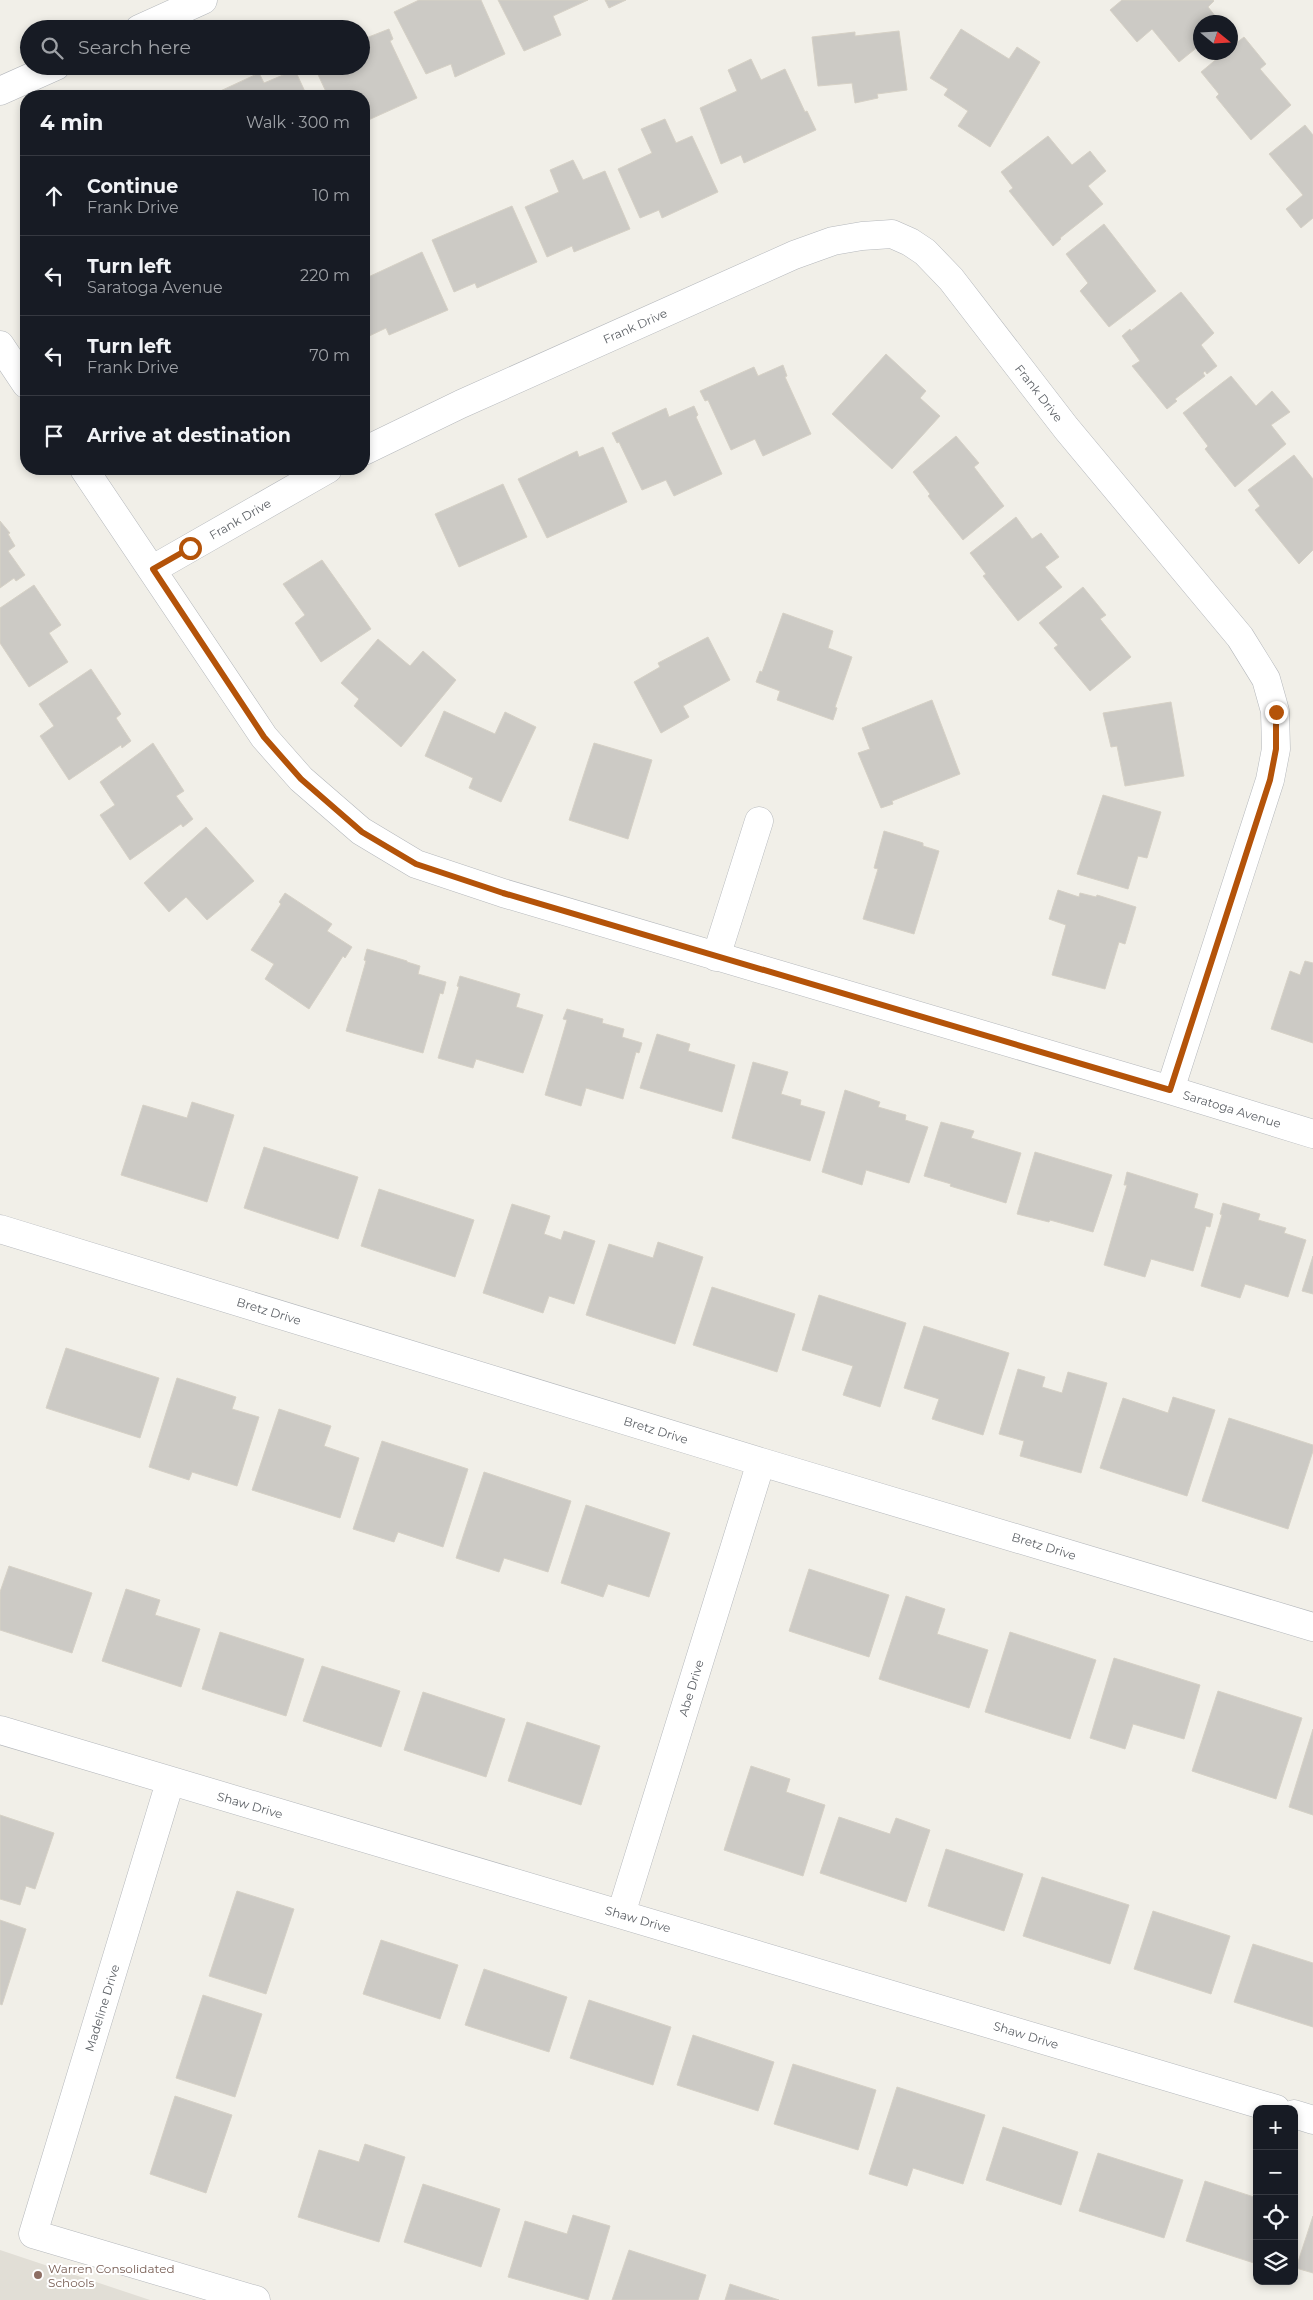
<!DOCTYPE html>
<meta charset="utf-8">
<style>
body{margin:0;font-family:Montserrat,sans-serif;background:#242831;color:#f1f3f6}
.controls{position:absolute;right:15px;bottom:15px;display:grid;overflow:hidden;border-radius:10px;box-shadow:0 2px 8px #0003}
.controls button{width:45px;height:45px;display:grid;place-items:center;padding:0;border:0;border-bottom:1px solid #363941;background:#171b24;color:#f1f3f6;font:25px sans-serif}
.compass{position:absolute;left:1193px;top:15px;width:45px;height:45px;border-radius:50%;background:#171b24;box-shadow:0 2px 8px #0003;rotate:108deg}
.stop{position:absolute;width:15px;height:15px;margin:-11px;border:4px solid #b45309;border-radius:50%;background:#fff}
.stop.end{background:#b45309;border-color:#fff;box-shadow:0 1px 5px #0008}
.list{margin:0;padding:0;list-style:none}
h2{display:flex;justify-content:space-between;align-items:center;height:65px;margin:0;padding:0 20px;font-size:21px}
h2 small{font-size:16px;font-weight:400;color:#9ea1a6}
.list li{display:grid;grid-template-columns:32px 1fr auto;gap:15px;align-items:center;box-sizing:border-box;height:80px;padding:0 20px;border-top:1px solid #363941}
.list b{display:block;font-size:19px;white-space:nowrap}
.list p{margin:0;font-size:16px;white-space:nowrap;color:#9ea1a6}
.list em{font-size:16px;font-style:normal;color:#9ea1a6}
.icon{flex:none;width:28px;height:28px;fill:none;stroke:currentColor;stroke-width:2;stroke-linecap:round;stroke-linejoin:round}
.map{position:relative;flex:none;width:1313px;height:2300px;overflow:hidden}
.search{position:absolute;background:#171b24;box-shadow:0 2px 8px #0003;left:20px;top:20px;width:350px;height:55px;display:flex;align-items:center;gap:12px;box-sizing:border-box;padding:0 18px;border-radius:28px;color:#9ea1a6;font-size:19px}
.panel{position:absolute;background:#171b24;box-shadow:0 2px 8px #0003;left:20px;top:90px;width:350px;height:385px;border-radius:20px}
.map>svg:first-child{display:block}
.education{fill:#e1ded6}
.building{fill:#cccac5;stroke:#d6d1c6}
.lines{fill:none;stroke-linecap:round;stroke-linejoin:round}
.minor-casing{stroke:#b5b8bc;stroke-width:29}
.minor{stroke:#fff;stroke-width:28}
.route{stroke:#b45309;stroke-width:6}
.education-dot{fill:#8d6e63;stroke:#fff;stroke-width:2}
.labels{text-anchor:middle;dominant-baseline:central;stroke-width:4;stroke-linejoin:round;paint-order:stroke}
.street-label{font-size:12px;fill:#5f6368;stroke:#fff}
.education-label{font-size:12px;fill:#785e54;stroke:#fff;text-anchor:start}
</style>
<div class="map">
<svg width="1313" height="2300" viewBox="0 0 1313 2300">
<rect width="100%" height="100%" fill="#f1efe8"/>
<!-- education -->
<path class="education" d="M0,2250L150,2300H0Z"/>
<!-- building -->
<path class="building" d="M419,0H481L505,54L455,77L451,64L426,74L394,12Z
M498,0H588L553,16L561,35L524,51Z
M605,0H626L609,8Z
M1122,0H1213L1214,1L1208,7L1220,22H1200V45L1179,62L1152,29L1137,42L1110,10Z
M389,29L393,39L390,41L417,98L364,122V96H328L314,66H361V40Z
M961,29L1009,59L1017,47L1040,62L990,147L958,126L968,111L944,95L948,89L930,78Z
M899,31L907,90L877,94L878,98L855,103L852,83L818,86L812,37L855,32V36Z
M1244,37L1266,64L1260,69L1291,105L1251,140L1216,97L1219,94L1201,72L1225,52H1230V48Z
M751,59L761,80L785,69L805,112L807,111L816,130L744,163L741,155L721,164L700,108L737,91L728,70Z
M295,70L307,96H217L216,93L259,73L264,83Z
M665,119L676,143L692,136L718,192L662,218L659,210L640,218L618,169L652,153L641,129Z
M1305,125L1313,135V218L1301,228L1286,209L1303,195L1269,154Z
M1048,136L1072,165L1090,151L1106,171L1088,186L1103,204L1060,238L1061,239L1053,246L1009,191L1013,188L1001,172Z
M573,160L583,180L605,171L630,229L574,252L572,246L547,257L525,207L559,192L550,170Z
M512,206L537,262L477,288L475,283L454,292L432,240Z
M1104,224L1156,291L1109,327L1080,291L1088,283L1066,254Z
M422,252L448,310L389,335L386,328L365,338L364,279Z
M1181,292L1214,333L1201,345L1217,366L1207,374L1205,371L1203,373L1205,376L1175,399L1177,401L1167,409L1132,366L1140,361L1122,336L1130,329L1131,331Z
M886,354L926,391L920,398L940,416L892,469L832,414Z
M783,365L787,376L785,377L811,434L763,456L755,439L731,450L708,400L705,401L700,391L754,367L758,376Z
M1231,376L1256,406L1272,391L1290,412L1271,425L1286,444L1235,487L1205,449L1208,446L1183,413Z
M694,406L698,415L696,417L722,474L674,496L666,480L642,490L619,442L617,443L612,433L666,408L669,417Z
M956,436L979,463L974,467L1004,506L963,540L928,496L930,494L913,472Z
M603,447L627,502L547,538L518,479L577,451L579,457Z
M1294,455L1313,479V550L1299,564L1255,510L1260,506L1248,490Z
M503,484L527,537L459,567L435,514Z
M1016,517L1032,539L1041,533L1059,557L1045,567L1062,587L1018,621L983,576L986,574L970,553Z
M0,521L10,533L8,534L15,546L8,551L25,575L16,581L14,578L0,588Z
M322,560L371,629L321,662L295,623L305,615L283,584Z
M34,585L61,625L49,633L68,662L29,687L0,643V608Z
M1083,587L1106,615L1100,619L1131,657L1090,691L1054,648L1058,645L1039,623Z
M783,613L833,631L828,648L852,657L835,707L837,708L833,720L777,700L780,691L756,682L760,671L762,672Z
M708,637L730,680L683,706L689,717L661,733L634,682L660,667L658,663Z
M378,639L410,666L423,651L456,680L401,747L354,706L359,699L341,683Z
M91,669L121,714L116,718L131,741L122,748L121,745L69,780L40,736L54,726L39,704Z
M932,700L960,774L892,801L893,804L881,808L858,753L870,749L862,728Z
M1171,702L1184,776L1125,786L1117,746L1111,747L1103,713Z
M444,711L495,734L505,712L536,727L501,802L469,788L473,778L425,756Z
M153,743L184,791L176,796L193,819L183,827L181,824L130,860L100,815L115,805L100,782Z
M594,743L652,760L628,839L569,820Z
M1103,795L1161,812L1147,858L1138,856L1128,889L1077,874Z
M206,827L254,881L207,920L186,897L169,912L144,883Z
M884,831L923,843V846L939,851L914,934L863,919L878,869L874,868Z
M1058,890L1079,897L1080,893L1096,897L1097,895L1136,907L1125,944L1119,942L1105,989L1052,975L1066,925L1049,919Z
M285,893L332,924L327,931L352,947L345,958L343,956L309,1009L265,979L274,964L251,950L281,904L279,902Z
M367,949L407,961V962L420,966L418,974L446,982L443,994L440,993L423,1053L346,1031L366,961L364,960Z
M1305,961L1313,963V1043L1271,1029L1290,971L1300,975Z
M460,976L520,994L516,1007L543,1015L523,1073L476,1059L473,1068L438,1058L459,987L457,986Z
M567,1009L603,1019L602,1023L624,1029L622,1037L642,1043L639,1053L636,1052L623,1099L586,1088L581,1106L545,1095L567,1020L563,1019Z
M657,1034L690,1044L688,1051L735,1065L722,1112L640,1088Z
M753,1062L788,1072L781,1094L801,1100L800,1105L825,1112L810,1161L732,1138Z
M845,1090L880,1102L878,1107L906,1115L905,1120L928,1127L909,1183L866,1170L862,1185L822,1172Z
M192,1102L234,1115L207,1202L121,1175L143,1105L187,1118Z
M941,1122L974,1131L971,1138L1021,1153L1006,1203L950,1186L951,1184L924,1176Z
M264,1147L358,1177L338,1239L244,1208Z
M1035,1152L1112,1175L1093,1232L1050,1220L1049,1222L1017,1214Z
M1127,1172L1198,1194L1194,1208L1213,1214L1210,1227L1206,1226L1193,1271L1151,1259L1145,1277L1104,1265L1127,1185H1124Z
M379,1189L474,1220L455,1277L361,1246Z
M1223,1203L1260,1214L1258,1220L1286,1228L1284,1233L1306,1240L1288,1297L1245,1284L1240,1298L1201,1286L1222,1215L1220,1214Z
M512,1204L550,1216L544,1234L561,1240L564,1231L595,1241L574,1304L549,1296L543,1313L483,1293Z
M658,1242L703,1257L675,1344L586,1315L609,1244L653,1258Z
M1313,1256V1294L1302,1291Z
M712,1287L795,1314L777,1372L693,1345Z
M819,1295L906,1323L880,1407L843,1395L853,1366L802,1350Z
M924,1326L1009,1353L983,1435L932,1419L939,1399L904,1388Z
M66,1348L159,1378L140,1438L46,1408Z
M1018,1369L1045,1377L1042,1387L1062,1393L1068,1372L1107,1383L1081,1473L1020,1456L1024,1441L999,1434Z
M177,1378L236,1397L232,1409L259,1417L237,1486L192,1472L189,1480L149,1467Z
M1173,1397L1215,1410L1187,1496L1100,1468L1123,1398L1168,1413Z
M279,1409L331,1426L324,1446L359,1458L340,1518L252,1490Z
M1229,1418L1313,1445V1451L1288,1529L1202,1501Z
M382,1441L468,1469L443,1547L398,1532L394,1542L353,1529Z
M484,1472L571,1501L548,1572L504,1558L499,1572L456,1558Z
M586,1505L670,1533L649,1597L608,1584L603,1597L561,1583Z
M9,1566L92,1593L72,1653L0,1630V1592Z
M809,1569L889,1595L869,1657L789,1631Z
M126,1589L160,1600L155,1615L200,1629L181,1687L102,1661Z
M906,1596L945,1609L937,1634L988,1650L969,1708L879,1679Z
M220,1632L304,1659L286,1716L202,1689Z
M1010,1632L1096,1660L1070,1739L985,1712Z
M1114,1658L1200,1685L1184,1739L1133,1724L1125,1749L1090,1738Z
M322,1666L400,1691L381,1747L303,1721Z
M1218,1691L1302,1718L1276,1799L1192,1771Z
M423,1692L505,1719L486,1777L404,1750Z
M527,1722L600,1746L581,1805L508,1781Z
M1313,1729V1815L1289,1807Z
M751,1766L790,1779L786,1792L825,1805L803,1876L724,1850Z
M0,1815L54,1833L35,1889L26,1886L20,1905L0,1899Z
M839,1817L890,1834L896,1818L930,1830L906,1902L820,1873Z
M946,1849L1023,1874L1004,1931L928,1906Z
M1042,1877L1129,1905L1110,1964L1023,1936Z
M237,1891L294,1909L266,1994L209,1976Z
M1153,1911L1230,1936L1211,1994L1134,1969Z
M0,1920L26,1929L2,2005L0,2004Z
M381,1940L458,1965L440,2019L363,1994Z
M1253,1944L1313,1963V2027L1234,2002Z
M484,1969L567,1997L549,2052L465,2025Z
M203,1995L262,2014L235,2097L176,2078Z
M589,2000L671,2027L653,2085L570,2058Z
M693,2035L774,2062L758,2111L677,2085Z
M793,2064L876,2090L858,2150L774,2124Z
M897,2087L985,2115L963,2184L913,2168L907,2186L869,2174Z
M175,2096L232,2115L206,2193L150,2174Z
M1003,2127L1078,2152L1061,2205L986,2180Z
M365,2144L405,2157L379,2242L298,2217L319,2150L359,2162Z
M1098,2153L1183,2180L1164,2238L1079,2211Z
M1205,2181L1257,2198V2264L1186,2241Z
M423,2184L500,2209L481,2267L404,2242Z
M573,2215L610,2226L588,2300L508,2277L525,2221L567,2234Z
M1313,2216V2273L1296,2268Z
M629,2250L706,2275L698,2300H612Z
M730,2284L779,2300H725Z"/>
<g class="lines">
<!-- minor casing -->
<g class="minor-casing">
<path id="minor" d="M139,29L203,0
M0,91L56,66
M0,345L26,384
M364,451L461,404L794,255L833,241L862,236L892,234L910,242L925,252L951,279L1066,428L1240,637L1266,679L1275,711L1276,749L1270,780L1170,1090
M84,469L264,737L301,779L361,831L416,864L503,893L1170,1090L1313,1134
M153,569L328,469
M716,957L759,821
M0,1229L761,1462L1313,1627
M0,1730L1276,2109
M170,1782L33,2234L256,2300
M621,1914L761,1462
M1294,2114L1313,2120"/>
</g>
<!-- minor -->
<use href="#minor" class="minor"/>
</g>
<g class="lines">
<!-- route -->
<path class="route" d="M190,548L153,569L264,737L301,779L362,832L416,864L503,893L1170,1090L1270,780L1276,749V712"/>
</g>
<!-- markers -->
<circle class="education-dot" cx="38" cy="2275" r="5"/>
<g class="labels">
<!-- street labels -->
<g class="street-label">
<text transform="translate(635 326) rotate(-24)">Frank Drive</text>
<text transform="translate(1039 393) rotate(52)">Frank Drive</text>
<text transform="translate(240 519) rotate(-30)">Frank Drive</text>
<text transform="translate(1232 1109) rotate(17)">Saratoga Avenue</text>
<text transform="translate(269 1311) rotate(17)">Bretz Drive</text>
<text transform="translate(656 1430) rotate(17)">Bretz Drive</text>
<text transform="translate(1044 1546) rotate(17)">Bretz Drive</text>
<text transform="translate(691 1688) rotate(-73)">Abe Drive</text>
<text transform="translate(250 1805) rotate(16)">Shaw Drive</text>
<text transform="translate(638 1919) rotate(16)">Shaw Drive</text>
<text transform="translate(102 2008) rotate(-73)">Madeline Drive</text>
<text transform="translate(1026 2035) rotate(17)">Shaw Drive</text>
</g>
<!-- education labels -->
<g class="education-label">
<text x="48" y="2268">Warren Consolidated<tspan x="48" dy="14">Schools</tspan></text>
</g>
</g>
</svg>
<div class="controls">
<button>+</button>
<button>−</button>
<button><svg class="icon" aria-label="locate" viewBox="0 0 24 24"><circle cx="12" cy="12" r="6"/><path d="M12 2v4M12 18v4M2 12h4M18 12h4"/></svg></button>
<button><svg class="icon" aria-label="layers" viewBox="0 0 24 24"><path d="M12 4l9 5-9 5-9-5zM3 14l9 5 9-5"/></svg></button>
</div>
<svg class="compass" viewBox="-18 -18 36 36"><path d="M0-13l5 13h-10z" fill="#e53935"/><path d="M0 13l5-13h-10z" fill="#9ea1a6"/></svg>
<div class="stop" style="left:190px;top:548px"></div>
<div class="stop end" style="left:1276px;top:712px"></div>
<div class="search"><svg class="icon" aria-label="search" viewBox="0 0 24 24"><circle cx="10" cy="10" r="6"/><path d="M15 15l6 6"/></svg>Search here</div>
<section class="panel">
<h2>4 min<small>Walk · 300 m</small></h2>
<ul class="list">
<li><svg class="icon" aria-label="ahead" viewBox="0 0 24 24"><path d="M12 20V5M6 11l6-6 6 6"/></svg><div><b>Continue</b><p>Frank Drive</p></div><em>10 m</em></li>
<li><svg class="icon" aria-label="left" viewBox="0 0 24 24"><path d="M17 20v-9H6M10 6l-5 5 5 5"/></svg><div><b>Turn left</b><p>Saratoga Avenue</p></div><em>220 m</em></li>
<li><svg class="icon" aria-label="left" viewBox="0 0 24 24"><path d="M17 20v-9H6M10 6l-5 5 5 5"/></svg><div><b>Turn left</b><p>Frank Drive</p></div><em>70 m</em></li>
<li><svg class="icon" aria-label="arrive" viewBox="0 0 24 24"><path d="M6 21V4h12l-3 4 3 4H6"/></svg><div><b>Arrive at destination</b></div></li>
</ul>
</section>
</div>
